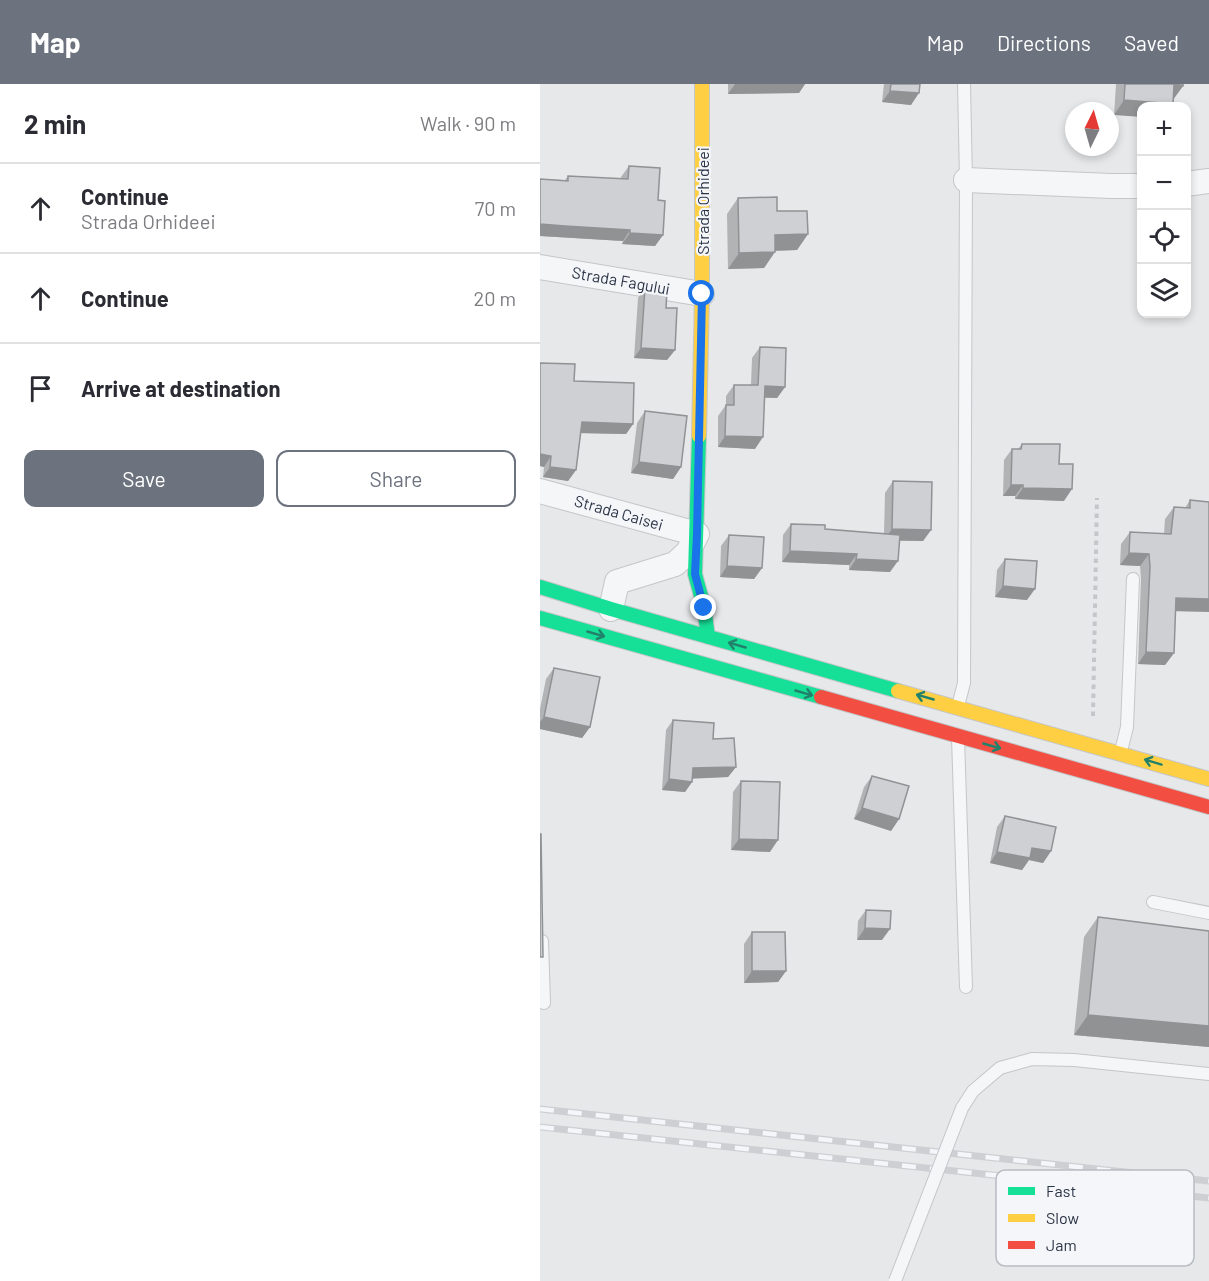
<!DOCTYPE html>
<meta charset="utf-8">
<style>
body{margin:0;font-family:Barlow,sans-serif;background:#f2f2f3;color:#2b2b33}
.controls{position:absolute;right:18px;top:18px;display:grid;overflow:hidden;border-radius:12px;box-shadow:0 3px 9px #0003}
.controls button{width:54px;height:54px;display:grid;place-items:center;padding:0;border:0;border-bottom:2px solid #e1e1e2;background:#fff;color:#2b2b33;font:30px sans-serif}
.compass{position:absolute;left:525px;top:18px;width:54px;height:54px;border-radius:50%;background:#fff;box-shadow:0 3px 9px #0003;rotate:5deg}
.stop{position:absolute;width:18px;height:18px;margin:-14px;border:4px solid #1a73e8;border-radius:50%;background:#fff}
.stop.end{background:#1a73e8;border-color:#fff;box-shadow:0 2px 6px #0008}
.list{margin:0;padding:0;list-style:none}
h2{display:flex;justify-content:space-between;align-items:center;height:78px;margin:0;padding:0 24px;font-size:26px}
h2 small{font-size:20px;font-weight:400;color:#7c7c81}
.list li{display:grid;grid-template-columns:39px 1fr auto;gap:18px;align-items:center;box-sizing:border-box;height:90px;padding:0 24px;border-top:2px solid #e1e1e2}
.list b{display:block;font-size:22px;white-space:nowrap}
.list p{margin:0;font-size:20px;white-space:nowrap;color:#7c7c81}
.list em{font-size:20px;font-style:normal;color:#7c7c81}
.actions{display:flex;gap:12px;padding:18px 24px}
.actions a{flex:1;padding:14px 0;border:2px solid #6c737f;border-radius:12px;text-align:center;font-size:21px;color:#6c737f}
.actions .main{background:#6c737f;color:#fff}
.icon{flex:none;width:33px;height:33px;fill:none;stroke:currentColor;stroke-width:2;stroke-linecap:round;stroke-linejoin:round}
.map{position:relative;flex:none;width:669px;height:1197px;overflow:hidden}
header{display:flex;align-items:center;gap:36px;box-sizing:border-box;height:84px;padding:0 30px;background:#6c737f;color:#fff}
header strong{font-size:28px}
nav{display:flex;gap:33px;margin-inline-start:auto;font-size:21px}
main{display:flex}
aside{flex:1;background:#fff}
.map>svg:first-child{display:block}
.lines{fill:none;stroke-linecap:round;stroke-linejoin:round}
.lane-casing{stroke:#c4c6c8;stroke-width:14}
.street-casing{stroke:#c4c6c8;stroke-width:26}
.fast-casing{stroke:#c4c6c8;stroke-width:16}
.slow-casing{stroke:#c4c6c8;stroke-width:16}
.jam-casing{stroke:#c4c6c8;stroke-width:16}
.path{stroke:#c5c6ca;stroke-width:4;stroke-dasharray:4.5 4.5;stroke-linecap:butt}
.lane{stroke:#f5f6f7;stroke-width:12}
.street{stroke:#f5f6f7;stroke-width:24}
.fast{stroke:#16e098;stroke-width:14}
.slow{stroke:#ffcf43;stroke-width:14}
.jam{stroke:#f24e42;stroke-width:14}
.rail-casing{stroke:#cecfd2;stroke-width:7}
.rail{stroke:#f4f6f9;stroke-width:4.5;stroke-dasharray:14;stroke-linecap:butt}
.lane-bridge-casing{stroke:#c4c6c8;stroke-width:14;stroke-linecap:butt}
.lane-bridge{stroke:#f5f6f7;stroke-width:12}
.wall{fill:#b1b3b5}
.shaded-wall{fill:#909294}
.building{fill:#ced0d3;stroke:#909294;stroke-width:1.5}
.oneway{stroke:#22816a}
.route{stroke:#1a73e8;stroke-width:8}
.labels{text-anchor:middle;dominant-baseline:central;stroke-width:4.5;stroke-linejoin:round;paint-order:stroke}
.street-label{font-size:16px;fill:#2b3445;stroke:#f4f6f9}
.key{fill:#f4f6f9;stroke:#b8bcc3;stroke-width:1.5}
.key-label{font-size:16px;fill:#2b3445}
</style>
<header>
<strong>Map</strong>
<nav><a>Map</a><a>Directions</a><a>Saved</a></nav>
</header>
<main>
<aside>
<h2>2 min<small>Walk · 90 m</small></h2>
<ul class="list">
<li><svg class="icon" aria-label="ahead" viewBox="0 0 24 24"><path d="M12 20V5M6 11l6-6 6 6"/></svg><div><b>Continue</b><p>Strada Orhideei</p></div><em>70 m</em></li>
<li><svg class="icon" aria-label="ahead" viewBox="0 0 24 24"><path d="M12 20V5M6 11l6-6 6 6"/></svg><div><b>Continue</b></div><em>20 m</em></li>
<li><svg class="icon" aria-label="arrive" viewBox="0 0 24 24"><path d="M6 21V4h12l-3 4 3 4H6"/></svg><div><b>Arrive at destination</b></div></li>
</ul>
<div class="actions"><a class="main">Save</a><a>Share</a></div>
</aside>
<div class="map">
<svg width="669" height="1197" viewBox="0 0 669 1197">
<rect width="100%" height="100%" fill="#e6e8ea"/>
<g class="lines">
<!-- lane casing -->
<g class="lane-casing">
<path id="lane" d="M418,622L424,599L426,96L424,0
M418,653L426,903
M581,667L587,643L593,495
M613,818L669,829
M2,857L4,919
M422,1024L433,1007L460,984L492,975L534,976L669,990"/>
</g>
<!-- street casing -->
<g class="street-casing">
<path id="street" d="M426,96L571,102H602
M646,100L669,97
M0,183L162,210
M0,407L157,450L148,468L135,480L77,498L71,525"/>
</g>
<!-- fast casing -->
<g class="fast-casing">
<path id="fast" d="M159,352L155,490L164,523L168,553
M0,503L71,525L358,607
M0,534L281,613"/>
</g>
<!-- slow casing -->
<g class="slow-casing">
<path id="slow" d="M159,352L162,210V0
M358,607L669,695"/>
</g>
<!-- jam casing -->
<g class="jam-casing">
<path id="jam" d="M281,613L669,723"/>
</g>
<!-- path -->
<path class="path" d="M553,632L557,414"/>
<!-- lane -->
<use href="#lane" class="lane"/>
<!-- street -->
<use href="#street" class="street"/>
<!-- fast -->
<use href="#fast" class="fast"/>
<!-- slow -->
<use href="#slow" class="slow"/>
<!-- jam -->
<use href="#jam" class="jam"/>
<!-- rail casing -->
<g class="rail-casing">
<path id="rail" d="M0,1025L669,1097
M0,1043L669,1114"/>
</g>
<!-- rail -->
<use href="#rail" class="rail"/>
<!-- lane-bridge casing -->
<g class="lane-bridge-casing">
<path id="lane-bridge" d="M355,1197L422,1024"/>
</g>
<!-- lane-bridge -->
<use href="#lane-bridge" class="lane-bridge"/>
</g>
<!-- wall -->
<path class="wall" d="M188,0H265L259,9L188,10Z
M344,0H380L371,21L342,18Z
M576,0H643V2L633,16V20L630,22H602L574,31Z
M89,82L118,116L123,151L115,162L82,160L83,157L0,152V95L25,96L28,92L81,95V93Z
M198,114L237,127L268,150L257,166L235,167L224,184L188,185L187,130Z
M105,204L126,224L135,266L127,276L94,274L98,214Z
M220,263L245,303L237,314H225L215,365L178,363V332L186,321V312L194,301H211L212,274Z
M0,279L34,297L93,340L86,350L41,349L36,386L28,397L3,393L4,383L0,382Z
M105,327L141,383L133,395L91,389L97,339Z
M482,360L519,380L524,417L475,415V412H463L464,376L472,365H478Z
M353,397L391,446L383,457H359L350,488L309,486V481L242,478L243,451L251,440L285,445L344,450L345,409Z
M650,416L669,418L635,527L634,569L625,581L598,580L601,495L600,482L580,481L581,460L590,448L624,450L625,435L634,423L645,424Z
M189,451L222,484L214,495L180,493L181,462Z
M465,475L487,516L455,513L457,486Z
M14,584L50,643L42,654L0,645V625L6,595Z
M133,636L173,655L196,683L188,693L153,694L152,698L145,708L122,706L126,646Z
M332,692L359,735L351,747L314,735L324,703Z
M201,697L230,768L191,766L193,708Z
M465,732L511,767L503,779L489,776L482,786L450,779L457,743Z
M326,826L342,856H317L318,837Z
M558,833L669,847V963L534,951L544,853Z
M212,848L246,887L238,898L204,899V860Z
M505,1103L524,1169L494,1166L497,1114Z"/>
<!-- shaded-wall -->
<path class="shaded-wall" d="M195,0H265L259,9L188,10Z
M634,1L643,2L632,17Z
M350,7L379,9L371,21L342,18Z
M584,16L633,20L630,22H602V33L574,31Z
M0,140L90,146L83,157L17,153L0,152Z
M90,149L123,151L115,162L82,160Z
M268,150L257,166L224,167L235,151Z
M235,168L224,184L188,185L199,169Z
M101,264L135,266L127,276L94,274Z
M225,302L245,303L237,314L217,313Z
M42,338L93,340L86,350L35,349Z
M185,352L223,353L215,365L178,363Z
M0,370L11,372L4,383L0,382Z
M99,378L141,383L133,395L91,389Z
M10,383L36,386L28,397L3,393Z
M471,401H483L475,412H463Z
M483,404L532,405L524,417L475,415Z
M352,445L391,446L383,457L344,456Z
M250,467L317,470L309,481L242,478Z
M589,469L609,470L600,482L580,481Z
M316,475L358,477L350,488L309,486Z
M187,482L222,484L214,495L180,493Z
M463,502L495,505L487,516L455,513Z
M636,514L669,515V528L627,527Z
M606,568L634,569L625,581L598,580Z
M4,633L50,643L42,654L0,645V638Z
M196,683L188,693L146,695L153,684Z
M129,695L152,698L145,708L122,706Z
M322,724L359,735L351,747L314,735Z
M199,755L238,756L230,768L191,766Z
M492,764L511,767L503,779L489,776L482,786L450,779L457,768Z
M325,844L350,845L342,856H317Z
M212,887H246L238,898L204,899Z
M548,931L669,942V963L534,951Z
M501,1155L532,1157L524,1169L494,1166Z"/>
<!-- building -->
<path class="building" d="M351,0H380L379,9L350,7Z
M585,0H643V2L634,1L633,20L584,16Z
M89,82L120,84L118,116L125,117L123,151L90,149V146L25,142L0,140V95L28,97V92L88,95Z
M237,113V127H267L268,150L235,151V168L199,169L198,114Z
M105,204L127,207L126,224H137L135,266L101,264Z
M220,263L246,264L245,303L225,302L223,353L185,352L186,321H194V301H218Z
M0,279L35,280L34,297L94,299L93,340L42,338L36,386L10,383L11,372L0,370Z
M105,327L147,332L141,383L99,378Z
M482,360H520L519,380H533L532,405L483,404V401H471L472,365H481Z
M353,397L392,398L391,446L352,445Z
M650,416L669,418V515L636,514L634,569L606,568L610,483L609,470L589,469L590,448L631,450L634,423L650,424Z
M251,440L285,441V445L360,451L358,477L316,475L317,470L250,467Z
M189,451L224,453L222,484L187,482Z
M465,475L497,477L495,505L463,502Z
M14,584L60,593L50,643L4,633Z
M133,636L174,639L173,655L194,654L196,683L153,684L152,698L129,695Z
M332,692L369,702L359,735L322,724Z
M201,697L240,698L238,756L199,755Z
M465,732L516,743L511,767L492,764L490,774L457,768Z
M0,750H1L3,873H0Z
M326,826L351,827L350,845L325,844Z
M558,833L669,847V942L548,931Z
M212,848H245L246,887H212Z"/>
<!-- one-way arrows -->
<defs><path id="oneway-shaft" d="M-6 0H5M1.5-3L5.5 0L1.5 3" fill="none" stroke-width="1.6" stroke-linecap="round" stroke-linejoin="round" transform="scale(1.5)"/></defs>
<g class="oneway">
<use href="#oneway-shaft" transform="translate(56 550) rotate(16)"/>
<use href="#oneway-shaft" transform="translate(197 561) rotate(-164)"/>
<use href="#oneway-shaft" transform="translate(264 609) rotate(16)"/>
<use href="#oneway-shaft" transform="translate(385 613) rotate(-164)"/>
<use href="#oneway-shaft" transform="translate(452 662) rotate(16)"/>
<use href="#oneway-shaft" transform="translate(613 678) rotate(-163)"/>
</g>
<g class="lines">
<!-- route -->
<path class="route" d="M162,210L157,450L155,490L164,524"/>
</g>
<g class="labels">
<!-- street labels -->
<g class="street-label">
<text transform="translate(162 117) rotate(-90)">Strada Orhideei</text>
<text transform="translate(81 196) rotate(10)">Strada Fagului</text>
<text transform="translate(79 428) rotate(16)">Strada Caisei</text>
</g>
</g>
<!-- legend -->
<rect x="456" y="1086" width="198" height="96" rx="9" class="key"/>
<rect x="468" y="1103" width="27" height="8" fill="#16e098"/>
<rect x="468" y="1130" width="27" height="8" fill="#ffcf43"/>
<rect x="468" y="1157" width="27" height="8" fill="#f24e42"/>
<g class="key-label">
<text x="506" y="1113">Fast</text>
<text x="506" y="1140">Slow</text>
<text x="506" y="1167">Jam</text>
</g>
</svg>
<div class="controls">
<button>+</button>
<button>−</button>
<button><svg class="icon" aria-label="locate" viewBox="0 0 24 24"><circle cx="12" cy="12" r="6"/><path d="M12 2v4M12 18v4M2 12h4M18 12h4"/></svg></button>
<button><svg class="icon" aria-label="layers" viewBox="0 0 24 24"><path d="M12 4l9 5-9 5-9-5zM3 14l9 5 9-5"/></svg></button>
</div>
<svg class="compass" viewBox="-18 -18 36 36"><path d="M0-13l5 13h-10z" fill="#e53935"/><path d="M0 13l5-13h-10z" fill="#7c7c81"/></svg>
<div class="stop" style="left:162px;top:210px"></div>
<div class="stop end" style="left:164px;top:524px"></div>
</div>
</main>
